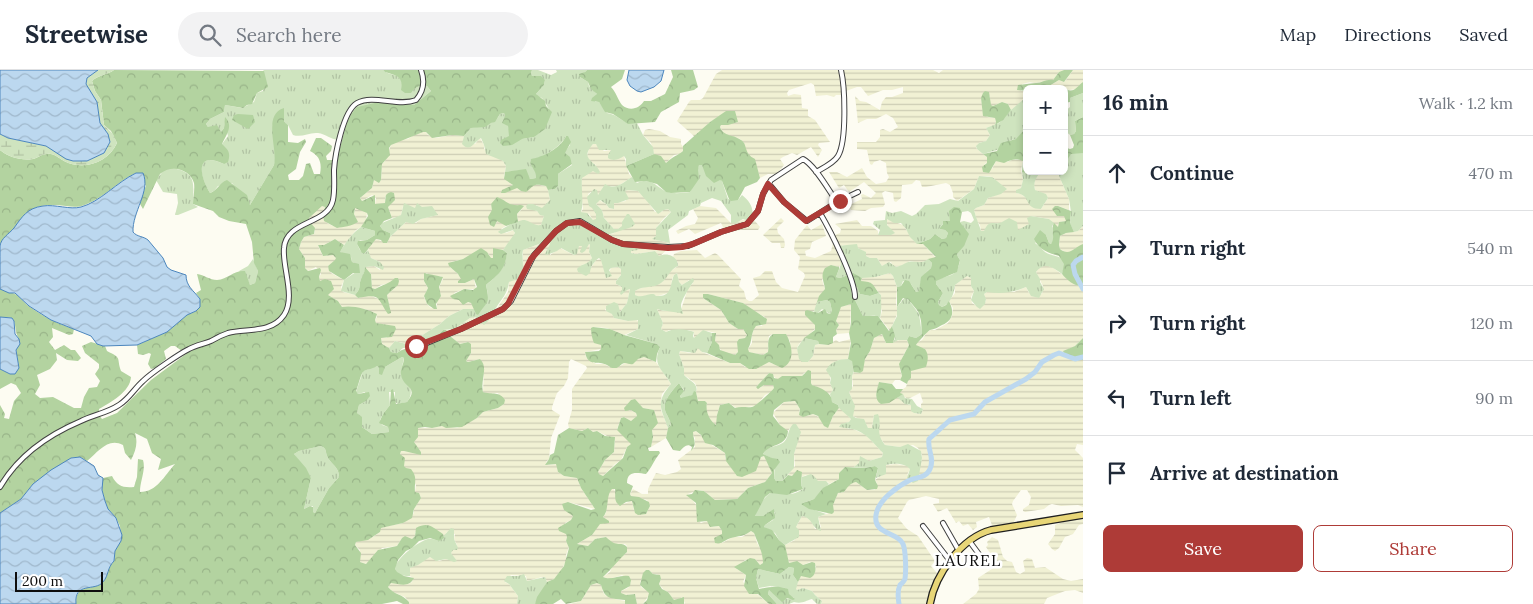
<!DOCTYPE html>
<meta charset="utf-8">
<style>
body{margin:0;font-family:Lora,serif;background:#f2f2f3;color:#1f2937}
.controls{position:absolute;right:15px;top:15px;display:grid;overflow:hidden;border-radius:8px;box-shadow:0 2px 8px #0003}
.controls button{width:45px;height:45px;display:grid;place-items:center;padding:0;border:0;border-bottom:1px solid #e0e1e3;background:#fff;color:#1f2937;font:25px sans-serif}
.scale{position:absolute;left:15px;bottom:12px;width:88px;box-sizing:border-box;padding-left:5px;border:2px solid #0e0e0e;border-top:0;font-size:14px;line-height:18px;white-space:nowrap;color:#0e0e0e;-webkit-text-stroke:4px #fff;paint-order:stroke}
.stop{position:absolute;width:15px;height:15px;margin:-11px;border:4px solid #ae3b37;border-radius:50%;background:#fff}
.stop.end{background:#ae3b37;border-color:#fff;box-shadow:0 1px 5px #0008}
.list{margin:0;padding:0;list-style:none}
h2{display:flex;justify-content:space-between;align-items:center;height:65px;margin:0;padding:0 20px;font-size:21px}
h2 small{font-size:16px;font-weight:400;color:#747a83}
.list li{display:grid;grid-template-columns:32px 1fr auto;gap:15px;align-items:center;box-sizing:border-box;height:75px;padding:0 20px;border-top:1px solid #e0e1e3}
.list b{display:block;font-size:19px;white-space:nowrap}
.list em{font-size:16px;font-style:normal;color:#747a83}
.actions{display:flex;gap:10px;padding:15px 20px}
.actions a{flex:1;padding:11px 0;border:1px solid #ae3b37;border-radius:8px;text-align:center;font-size:18px;color:#ae3b37}
.actions .main{background:#ae3b37;color:#fff}
.icon{flex:none;width:28px;height:28px;fill:none;stroke:currentColor;stroke-width:2;stroke-linecap:round;stroke-linejoin:round}
.map{position:relative;flex:none;width:1083px;height:534px;overflow:hidden}
header{display:flex;align-items:center;gap:30px;box-sizing:border-box;height:70px;padding:0 25px;background:#fff;border-bottom:1px solid #e0e1e3}
header strong{font-size:24px}
nav{display:flex;gap:28px;margin-inline-start:auto;font-size:18px}
.search{width:350px;height:45px;background:#f2f2f3;display:flex;align-items:center;gap:12px;box-sizing:border-box;padding:0 18px;border-radius:28px;color:#747a83;font-size:19px}
main{display:flex}
aside{flex:1;background:#fff}
.map>svg:first-child{display:block}
.farmland{fill:url(#farmland-rules);fill-rule:evenodd}
.grass{fill:url(#grass-tufts)}
.forest{fill:url(#forest-crowns);fill-rule:evenodd}
.wetland{fill:url(#wetland-marsh)}
.water{fill:url(#water-waves);stroke:#4c86bd}
.lines{fill:none;stroke-linecap:round;stroke-linejoin:round}
.river{stroke:#bcd8ef;stroke-width:5}
.street-casing{stroke:#414141;stroke-width:6}
.primary-casing{stroke:#1f1f1f;stroke-width:8}
.street{stroke:#fff;stroke-width:4}
.primary{stroke:#e8d677;stroke-width:5.5}
.route{stroke:#ae3b37;stroke-width:6}
.labels{text-anchor:middle;dominant-baseline:central;stroke-width:5;stroke-linejoin:round;paint-order:stroke}
.quarter-label{font-size:16px;letter-spacing:1px;fill:#0e0e0e;stroke:#fff}
</style>
<header>
<strong>Streetwise</strong>
<div class="search"><svg class="icon" aria-label="search" viewBox="0 0 24 24"><circle cx="10" cy="10" r="6"/><path d="M15 15l6 6"/></svg>Search here</div>
<nav><a>Map</a><a>Directions</a><a>Saved</a></nav>
</header>
<main>
<div class="map">
<svg width="1083" height="534" viewBox="0 0 1083 534">
<defs>
<pattern id="farmland-rules" width="6" height="5" patternUnits="userSpaceOnUse" patternTransform="scale(1.25)"><rect width="6" height="5" fill="#f1f1d4"/><path d="M0 2.5h6" fill="none" stroke="#cdcdb5"/></pattern>
<pattern id="grass-tufts" width="24" height="20" patternUnits="userSpaceOnUse" patternTransform="scale(1.25)"><rect width="24" height="20" fill="#cfe4bf"/><path d="M3 7l-1-3M5 7V3M7 7l1-3M15 17l-1-3M17 17v-4M19 17l1-3" fill="none" stroke="#b1c2a3"/></pattern>
<pattern id="forest-crowns" width="20" height="18" patternUnits="userSpaceOnUse" patternTransform="scale(1.25)"><rect width="20" height="18" fill="#b3d3a0"/><path d="M2 6a3 3 0 1 1 6 0M12 15a3 3 0 1 1 6 0" fill="none" stroke="#99b489"/></pattern>
<pattern id="wetland-marsh" width="20" height="14" patternUnits="userSpaceOnUse" patternTransform="scale(1.25)"><rect width="20" height="14" fill="#cfe4bf"/><path d="M1 5h8M5 5V1M11 12h8M15 12V8" fill="none" stroke="#b1c2a3"/></pattern>
<pattern id="water-waves" width="16" height="10" patternUnits="userSpaceOnUse" patternTransform="scale(1.25)"><rect width="16" height="10" fill="#bcd8ef"/><path d="M0 5q4-4 8 0t8 0" fill="none" stroke="#a0b8cc"/></pattern>
</defs>
<rect width="100%" height="100%" fill="#fdfcf2"/>
<!-- farmland -->
<path class="farmland" d="M722,0H933L939,3L943,0H1064L1059,2L1053,10L1035,13L1030,12L1022,14L1021,21H1027V28L1011,40L1008,34L1002,32L993,36L990,35V26L981,28L983,42L987,47L995,48L996,52L995,55L986,58L990,65L986,71L979,73L976,77L977,79L987,87V93L984,94L992,99L996,91L1007,92L1012,90H1023L1021,100L1023,110L1021,118L1016,120V123L1021,124L1041,139L1048,128L1035,120L1034,115L1035,109L1042,101H1057L1069,129V140L1058,136L1066,148V151L1059,152L1058,157L1055,156L1049,149L1031,146L1030,154L1020,160L1017,161L1004,151L1001,153L989,154L984,161H981L980,155L977,151L974,140L976,138L984,135L988,128L996,125L1002,116L992,107L987,106H979L974,119L957,131L953,127V123L950,115L946,113L926,117H922L920,111L916,110L912,114L902,115L901,128L896,132L894,131L893,123L885,121L882,123L885,134L883,137L871,138L865,141L851,140L849,135L862,129L861,125L863,124L871,128L876,123L864,112L849,122L844,115L839,118L829,102H837L847,107L862,98L867,107L876,114L886,112L889,107L887,103L886,93L880,90L874,92L872,95L870,94L867,80L857,79V72H876L880,67V60L883,59L890,62L898,57L893,48L886,44L876,49H867L858,53L855,26L860,31L866,32L880,40L882,32L886,27H892L903,23V17L892,20H883L868,26L861,17H857L846,21L845,25H836L834,27L827,25L816,26L814,15L811,13L789,20L787,23L788,26L794,24L801,25L802,38L808,39V46L815,50L830,72L819,73L818,75L822,80L818,87L811,77L797,85L792,83L783,87L780,89L784,95L781,99L776,104H768L760,108L757,98L744,80V73L740,69L724,64L720,57L721,55L738,52L720,46L710,52L695,67L677,51L689,32L691,30H700L703,28L716,4Z
M1073,0H1083V12L1077,19L1069,20L1060,17L1058,19H1044L1059,10L1064,12L1066,10Z
M649,59L660,61L670,67L681,69V74L684,78L683,81L680,84L674,85L666,93L654,84L651,73L643,65L645,60Z
M418,62H426L428,65L436,68L452,65L464,66L463,71L475,74L480,68L484,75V79L503,91L506,96L504,106L507,111L513,115L507,118H517L521,121L529,119L534,114L546,116L548,118L550,130L542,139L536,135L535,140L544,146L541,156L534,155L525,150L518,152L517,144L522,139L508,134L503,130L491,134L496,154L497,150L499,151L506,156L501,159L506,163L514,160L515,165L503,180H497L493,189L490,188L489,184L476,183L463,189L451,192L450,197L458,204L465,213L474,209L476,219H464L454,223L456,229L471,233L475,239H463L449,246L440,254L424,264L414,273L410,275L395,271L389,278L382,274L381,268H387L385,255L376,253L375,250L377,247L375,243L365,239L342,237L338,231L327,225L331,221L320,211L319,207L321,204L316,197L308,201L305,198V188L299,179L301,172L304,167L314,164L315,161L309,148L321,135L325,137L323,145L327,153L333,156L344,155L356,148L354,144L355,138L363,140L367,143L366,150L361,157L356,160L344,175L335,169L324,175H318L319,178L323,186L333,185L336,188V190L328,196L331,203L344,210L341,217L343,222L355,225L358,228L369,225L381,230L386,240L390,239L387,225L396,217L390,213L381,215L375,219L372,218L371,204L365,197L374,196L380,200V192L371,188L368,184V180L370,176L376,169L387,173L390,167L406,152L416,153L421,149L437,145L426,137L415,138L403,136L401,145L398,147L392,148L388,137L391,133L385,126V133L379,135H375L376,128L372,125L362,131L360,128L372,118L374,110L381,111L382,94L385,91L391,75L400,70L408,69ZM426,203L433,206H441L443,209L440,215L439,219L441,226L437,230V238H431L427,234L424,227L428,218L424,211Z
M593,74H596L604,81L611,80L610,82L624,86L629,104L632,107L618,116L603,117L600,124L597,125L591,122L588,124L596,144V150H593L589,144L581,142L583,139L581,122L582,108L596,95L589,91L587,86L589,78Z
M628,120L638,121L644,126L655,142H662L663,140L668,139L671,142L664,148L656,158V166L653,169L670,173L671,176L659,187L655,181L636,184L631,183L630,181L633,180L619,171L611,172L607,169V165L614,163L622,156L618,159H614L604,148L602,140L596,134L599,130L606,134L609,138L614,139V133L626,131L624,121Z
M700,136L716,138L731,153L746,149L755,151L760,157L758,160H740L726,163L721,153L695,164L689,159L678,164L676,161L686,156L695,154L698,148L693,139Z
M781,148L784,151L777,158L778,163L784,169L785,175L784,178H781L780,173H772L763,165Z
M887,149L903,155L914,171L923,174L936,188L919,193L910,191L901,196L893,197L891,192L882,196L877,188H870L866,186L865,182L858,178L842,175L841,194L839,197L831,195L822,210L825,219L819,229L814,241L811,242L815,255V259L799,274L797,278L802,292H808L813,286L815,275L819,274L828,275L836,270L839,272L851,269L848,289L839,290L831,294L830,313L833,320L830,324L812,315L811,313V301L804,303L802,306H782L778,310L769,303L756,317L760,318L764,315H773L774,318L771,322L765,325L756,336L736,338L729,333L720,335L717,345L718,353L716,355L714,354L708,347L706,338L707,333L705,331H698L696,322L697,318L695,313L684,305V298L679,284L680,281L690,283L698,277L702,282L730,293H740L745,297L769,292L773,294L791,288L790,271L786,265L773,264L769,266L768,272V282L763,285L748,282V279L752,273V265L754,259L756,256H762L765,247L752,240L743,233L708,224L703,228L721,240L729,253L738,259H743L747,265L745,268L739,269L738,282L735,285L722,282L715,271L716,263L707,261L694,269V262L689,260H669L666,262L661,259L663,253L657,239L664,241H677L680,243L688,218L693,213L689,210L683,215L679,213L677,203L674,205L672,209L671,220L668,223L658,226L650,225L639,227L635,225V221L638,219L662,212L669,202L678,196V193L673,187L674,184L681,181L697,180L705,188L715,183L718,185L741,209L739,216L744,221L746,229L749,231H752L759,225L753,208L760,206L765,201H772L776,212L782,218L798,222L805,206L804,203L798,199L800,187L794,180L795,170L807,155L811,160L822,154L826,166L812,172L810,179L805,181L806,186L815,188L831,181L835,165L840,163L841,159L835,154L857,150L862,156H871L874,158L878,161V165H891L886,151Z
M1083,156V174L1070,182L1067,183L1060,179L1059,175L1060,166L1066,163L1078,161Z
M547,171L550,174V185L560,178L574,185L579,176H582L583,178L587,177L588,174L590,175L589,182L592,188L589,193L582,195L590,199L596,190L601,189L607,208L611,198L618,197L621,199V205L616,211V214L622,217V220L630,219L627,233L620,242L618,239H605L606,241L613,244L614,248L628,251L635,249L638,251V259L624,265L607,258L595,257L591,258L593,270L601,275V279L585,282L586,287L596,294H604L610,297L620,296L625,293L644,287L656,292L671,314L662,324L661,330V340L668,358L667,364L666,368L651,377L653,367L652,360L655,344L654,340L643,338L639,334L628,341L631,340L636,343L637,346L635,349L631,351L624,347L621,348L617,359L632,374L627,377L621,390L615,394L603,406L598,404V402L605,390L614,382L615,370L597,361L593,362L588,358L582,361L569,358L568,354L572,340V319L587,298L586,296L571,289L569,292L568,308L564,316L557,323L552,337V340L560,345L551,368L549,389L546,392L548,395L557,394L558,402L564,406L577,408L581,418L595,439L568,432V442L573,446L571,450L565,453L567,467L566,471L569,477L566,485V491L561,501L554,509L547,512L545,507H542L527,511L526,506L511,505L505,512L509,514L518,526L517,534H409V532L405,527L393,522L388,517L391,513L408,514L412,512L413,508L410,506V498L430,487L439,491L446,489L454,491L451,483L452,479L457,480V475L454,469L455,464L447,462L444,468L443,464L438,462H415V466L412,469L402,468L397,476L382,478L366,494L360,492V480L355,475L356,472L373,467L380,462V458L403,453L414,443V439L421,427L415,422L416,415L404,396L400,384L401,381L421,382L415,375L414,372L417,358H432L442,356L457,358L477,348L483,342L498,338L504,334L498,323L489,324L483,322L484,299L480,289L468,292L466,291L471,283L468,272L460,274L450,266L446,260H451L470,248L474,247L481,253L493,244L508,222L509,212L519,207L523,198V180Z
M1045,195L1052,197L1076,215L1083,216V268L1075,276L1063,282L1068,288L1071,289L1083,290V375L1077,374L1075,380L1083,388V437L1078,435L1061,436L1052,434L1049,435L1044,439L1025,442L1023,441V439L1029,435L1031,427L1027,420H1021L1013,431L1012,434L1017,445L1013,454L993,458L989,447L976,452L977,457L973,460L968,454L963,456L959,451L956,453L947,438L938,442L933,434L939,433V429L926,426L909,430L907,432L898,448L907,459L918,466L935,491L931,496L943,510L940,514L933,534H821L822,531L815,525L812,521L803,518L797,520L795,519L801,505L814,504L815,501L816,496L810,492L803,495L794,492L789,493L785,479V475L795,470L796,457L802,446L806,447L812,452L815,459L821,457L818,447L829,443L838,423L844,422L847,417L853,412H856L867,420H875L877,413L875,410L886,402V395L896,394L908,396L910,399L907,405L921,394L922,385L918,378L913,375L900,377L885,375L878,364L879,351L874,345L872,358H868L865,352L853,346V332L849,322L853,316L852,306L854,302L860,303L865,289L870,281L874,268L882,264L886,273L904,269L907,270L909,275L903,286L900,300L902,306L900,310H895L892,314L879,312L876,327L887,333L898,327L909,335H911L914,343L921,344L923,339L921,338V334L923,332L920,323L908,329L900,324V321L906,317L911,301L916,298L925,279L918,277L916,275L918,272L922,270L927,262L931,260H935L948,253L952,246L953,238L949,231L955,223V215L964,208L967,206L971,208V216L974,221L971,227L972,233L980,238L986,231L984,224L987,222H1014L1026,217L1029,223L1042,224L1043,216L1036,202L1039,198Z
M890,203L893,206L897,217L896,233L898,242L890,261L880,248L882,241L879,232L881,225L876,219L861,211L862,208L866,207H875Z
M851,234L850,262L849,263L837,264L836,260L839,255L836,251L837,244L841,237Z
M795,331L800,339L799,342L807,346L813,344L830,353L833,346L839,338H841L851,349L849,352L846,353L848,359H853L866,365L883,383L882,387L869,391L864,390L854,397H845L839,403V409L829,414L828,412L818,411L806,405L802,407V402H796L792,406L788,405L795,396L794,384L797,373L790,358L788,361L784,359L780,355L773,343L784,332Z
M696,361L710,374L725,383V388L733,400L759,390L761,387L764,386L770,397L772,403L765,412L748,418L737,429L715,430L704,421L699,420L688,424L697,436V450L701,453L707,451L713,457L719,456L722,461V473L733,467H742L751,461L754,463L757,473L763,483V493L760,495L755,489L745,490L737,499L746,505L743,512L769,534H684L685,533L682,527L678,530H674L668,522L664,520L659,514L661,509L657,504H653L649,500H646L640,513L641,517L649,522V525L643,534H637L635,524L626,525L620,523L621,521L628,518L631,512L622,505L610,509L603,507L610,502L614,493L627,482V476L625,474L615,475L610,472L606,467L595,469L588,476L577,474L592,465L598,455L605,449L603,447L606,443L607,428L610,420L613,418L623,434L632,431L634,440L646,444L650,436L647,430L631,426L630,424L633,419L642,424H648V419L656,403L665,405L677,402L681,399L678,390L695,377V368L693,365V362Z
M1074,448L1083,449V454L1079,455L1073,464L1065,467L1059,478L1055,481L1052,479L1048,474L1055,464V455Z
M992,467L998,470L1003,487L1007,491L1012,492L1016,502L1020,504L1025,501L1023,491L1027,488L1032,489L1035,498L1045,497L1063,509L1071,511L1083,509V523L1075,520L1065,521L1047,528L1044,534H963L976,524L979,519L978,508L998,495L986,477L988,475L987,472Z
M597,513L601,515L603,522L605,525L615,529L625,531V534H570L581,531L591,515Z"/>
<!-- grass -->
<path class="grass" d="M263,0H383C390,7 398,1 403,14L414,19L421,15L427,16L431,21L414,35L397,34L390,31L376,33L344,60L342,69C333,72 327,64 318,63C309,62 302,68 293,65L288,55L284,53V43L272,55L276,88L274,95L250,135L232,113L218,116L214,121L210,123C199,105 194,80 224,94L222,74L228,66L224,52V58L221,62L213,57H208L206,54L210,49L224,42L225,35L242,38L254,32L257,23L263,21L264,1Z
M532,0H538L551,5L557,2L556,0H587L580,7L588,12L589,16L597,24L595,32H599L607,43C620,45 622,55 637,53L643,65L653,77L654,84L626,96V89L624,86C619,89 614,92 608,88V85L611,80H599L596,74H593C579,90 595,90 600,102L598,104L593,101L582,108C581,119 584,133 581,142L587,143L593,150L596,149V144L592,138L589,136L587,127L594,119L597,120L598,125L605,114C616,121 623,112 632,107L637,113C653,106 657,119 668,122C674,124 683,123 690,122L693,116L699,95H703L722,111L728,129L738,130L742,125C751,132 755,140 751,151L743,149L736,153H731V145L721,131L712,128L701,133L700,136L689,141L688,145L668,160L670,173L652,169L656,166V158L671,142L668,139L664,140L658,144L638,121L628,120L625,121L629,129L618,133H614V139L609,138L606,134L600,130L596,134L602,140L604,148L614,159H618L622,156V152L627,144H629L635,154L632,157L607,165V169L611,172L625,171L638,173L640,176L638,180L631,181V183L636,184L655,181L659,186C667,182 678,186 678,196C670,199 668,208 661,213C653,219 643,215 635,221V225C641,228 644,225 651,224C658,224 652,226 659,226C672,226 670,214 674,205L677,203L679,212L682,215L693,208L694,211C691,215 681,230 681,236C681,239 683,241 683,244C675,241 666,242 657,239L663,253L661,259L666,262C674,258 686,259 694,262L693,266L694,268L703,260L712,263V272L707,283L702,282L698,278L695,283L680,281L679,284L684,298V305C689,311 699,313 696,322H694L692,325L682,329L680,326L684,320L679,313C672,321 661,332 666,343C668,347 670,350 671,355L668,358C661,338 655,333 671,314C662,299 652,295 660,277L657,274L626,265L638,259V250L628,251L614,248L612,244L606,241V236L614,232L618,234L620,242L627,233L630,219L627,220L621,225L620,223L622,220V217L616,214V211L621,205V199L618,197L611,198L609,200L612,206L606,208L601,190L599,188C594,191 590,198 590,203L586,206L578,202L577,199C582,193 588,195 592,188L589,182L590,175L589,174L585,181L582,183L580,182L582,176H579L577,184L574,185L561,178L557,181L547,185L545,184L550,174L547,171L523,180C521,189 527,203 517,209C515,210 512,211 509,212C507,225 502,228 496,238C492,245 491,249 484,255L475,247L470,248L454,259L443,260L434,269L427,271L420,277L403,278L397,283L391,282L389,278L395,271L410,275L414,273L424,264L440,254L449,246L463,239H475L476,244C487,233 490,230 486,215C498,205 505,199 507,183L503,180L515,163L513,160L501,164L498,162C502,158 520,149 525,150C532,152 534,156 541,155L544,146L540,145L537,141L527,139L526,136L528,134H533L542,138L550,130L548,120L555,119L558,116V104L572,95L571,91L564,83L570,75L566,66C560,78 543,87 531,90L530,93L535,101L536,108L530,109L524,100L505,102L506,96L503,91L486,84L484,75L481,68C474,72 470,83 462,74L464,66L471,58C482,56 495,55 500,44L504,43L510,63V66L522,69L534,67L549,39L542,28L537,26L536,24L544,15L545,10L532,6L531,3Z
M1083,23V47L1075,51L1076,61L1074,64L1070,65L1064,60V42L1070,37V28Z
M1024,29L1027,30V60L1023,61L1017,69L1011,70L997,80L983,84L977,79L976,76L979,73L986,71L990,65L986,58L999,53L1011,40Z
M1071,83H1083V156L1078,161L1074,162L1070,154L1071,142L1069,129L1057,101H1064V95Z
M171,98C198,102 193,114 193,134L198,137L178,145H175L178,133L177,124L163,122L156,110L164,100Z
M1024,101L1031,104H1033L1035,101H1042C1036,107 1033,112 1035,120L1046,124L1048,128L1041,139C1023,139 1032,125 1016,123V120L1021,118L1023,110L1022,102Z
M979,106L992,107L1007,119L1001,124L988,128L984,135L976,138L974,140C976,148 979,154 981,161H984C990,148 993,156 1002,152C1004,151 1007,149 1009,148L1017,152L1018,160L1029,154L1027,148L1031,146L1049,149L1054,153L1052,156L1054,171L1051,174L1049,173L1046,165L1035,173C1039,176 1042,179 1045,182C1056,189 1070,183 1062,204C1053,197 1044,191 1036,202L1040,209V212L1044,219L1039,228L1031,226L1026,217C1013,223 1001,224 987,222L984,224L986,229L985,234L980,239L977,237L971,230L974,221L971,216V208L967,206L955,215C954,224 951,233 942,237L939,235L938,232L943,223L936,214V210C950,204 957,208 960,190L958,187L957,184C965,172 970,165 960,152L964,151L971,153L974,150L971,143L968,141L962,142L960,138L950,144V152L945,151L939,159L945,160L948,163L946,168L942,169L935,164L930,169L917,174L910,167L906,159L901,153H894L887,149V155L895,163L891,165H878L880,160L873,154L874,151L885,150L886,141L892,143L901,141L912,146L916,144L925,135L939,134L950,129L958,131L974,119Z
M404,133L415,138L417,133L422,137L432,136L438,145L421,149L413,154L406,152L390,167V163L383,160L380,156L382,153L401,145Z
M361,157L375,161V165L367,170H360L357,174L360,180L365,183L368,180L371,188L380,192L384,197L383,200L374,196L366,197C365,202 363,204 361,209C358,217 362,217 355,225L341,221L344,210L356,202V193L352,192L351,187L340,182C345,173 352,163 361,157Z
M857,174L858,178L866,182V186L870,188H877L882,196L889,192L896,197C901,196 903,194 908,192C915,190 921,195 928,189L932,193L931,198C922,205 921,210 919,221L916,222L911,214L903,211L901,216L897,217L893,206L890,203L875,207L862,208L850,204L840,208L836,207L841,194L837,176Z
M253,189L258,201L255,213L250,215L246,207L239,201L248,196Z
M853,216L857,217L860,224L870,226L879,223L881,225C881,233 882,240 880,248C875,244 869,247 863,246L851,222L850,219Z
M905,227L908,229L919,244L922,264L916,268L909,266L907,270H898L893,273L895,269L892,256L897,246V237Z
M827,230L830,232L832,241L830,244L822,239L818,243H815L814,241L817,232Z
M804,268L818,271L819,274L815,275L813,286L808,292H802L799,289L797,278Z
M402,287L404,288L401,301C407,313 416,320 407,332L398,334L395,332V322H389L390,335L383,344L380,350L382,355L388,357L389,362L372,364L362,357V349L357,343L359,335L366,331L365,322L358,324L356,322L363,301L377,296L379,298L385,297Z
M848,289L852,290L855,299L852,306V319L849,322L855,336L853,346L856,348L864,349L868,358H872L874,345L878,344C883,358 874,360 885,375L900,377L908,374L921,381L922,388L918,411L913,413L907,408L910,399C905,393 894,393 886,395V404L876,408L878,398L875,396L865,398L854,397L859,393L860,386L869,391L882,387L883,383C875,375 865,361 852,359C848,358 844,358 839,357L841,354L849,352L851,349L839,338L838,335L832,332L830,324L833,320L830,313L831,308L826,300C830,292 839,289 848,289Z
M903,324L905,328L912,329L917,336L923,339L921,344L914,343L911,341V335L905,334L897,327Z
M793,354H796L801,362L794,384V398L782,411H776L774,408L775,390L763,384C770,374 776,378 784,372C789,367 787,361 793,354Z
M321,376C327,379 325,380 327,386C331,395 339,396 339,407L329,418L315,443L313,442V436H310L304,439L311,408L294,384L299,381Z
M811,404L814,406L818,411H826L829,414L814,429L806,432L809,438L826,444L818,447L821,461C812,459 813,448 802,446L796,457L799,460V467L785,475L779,470L775,463L764,457L765,455L773,450L775,442L763,446H755C757,438 763,429 770,423C784,422 790,428 803,419L801,415L802,407Z
M451,458L454,459V469L458,478L457,480H453L451,483L457,491L454,492L446,489L436,491L430,487L418,495L410,498V506C373,506 415,472 428,469C431,468 436,470 439,471Z
M789,497L794,498L793,505L798,512L796,519L797,520L803,518L812,521L815,525L822,531L821,534H817L812,529C805,531 802,534 794,532L789,534H777L768,524L769,520L778,527L790,529L794,528L790,526L785,518L770,516L759,518L756,508L758,499L780,504Z
M524,504L527,511L545,507L547,512L535,534H517L518,526L509,514L504,511L507,506H518Z"/>
<!-- forest -->
<path class="forest" d="M114,0L264,1L268,17L257,23L252,34L247,35L243,38L225,35L224,42L210,49L206,54L208,57L217,55L221,62L224,58L225,47C234,56 226,65 222,74C228,80 231,82 228,92L224,94C195,80 199,105 210,123C217,121 219,113 227,110L247,125L250,135L274,95C278,78 262,45 284,38V52L288,55V72L298,73L305,69L306,72L300,82L296,99L288,105L289,110H299L303,106L306,94L310,93L314,104H320C322,93 320,86 310,81L316,68H321L332,76L331,81L326,86L327,90H333C346,75 340,55 357,37L384,31H390L397,34L414,35L431,21L427,16C420,15 415,17 411,23H405L401,20C404,7 396,5 385,2L383,0H532L531,3L532,6H541L545,10L544,15L536,24L545,31L546,36L552,42L545,59L534,67L522,69L512,75L503,76L500,73L501,70L509,66L508,56L502,53L505,46L504,43L500,44L495,52L491,53L485,57L471,58L464,66L452,65L432,68L426,62H423L391,75L389,78L390,85L382,94L381,110L379,113L374,110L372,118L360,128L362,131L375,125V134L385,133C386,127 384,124 391,122L394,123L395,130L388,137L392,148L384,151L380,156L383,160L390,163V167L387,173H383L381,170L376,169L365,183H362L357,174L358,171L367,170L375,165V161L361,157L368,146L367,143L355,138L354,144L358,152C352,156 343,157 337,158L324,151L323,145L325,137L322,136L309,148L310,152L315,158L314,164L304,167L301,172L299,179L305,188V198L308,201L320,198L321,200L319,207L320,211L325,209L331,211L334,219L328,225L338,231L342,237C353,235 367,239 377,244L375,250L376,253L395,256L396,259L392,267L381,268L382,274L389,278L391,282L397,283C404,278 408,278 416,279L427,271L434,269L443,260H446L450,266L460,274L468,272L471,274V283L466,291L468,292L480,289C489,298 480,310 483,322C492,325 500,321 505,330L504,334L498,338L483,342L477,348L462,357L446,358L442,356L432,358L425,357L418,358V367L414,372L421,382V385L404,381H401L400,384L405,388L404,396L406,398L411,399C418,408 414,412 415,422L419,423L421,428L414,439L412,448L403,453L381,458L380,462L368,470L356,472L355,475L361,483L360,492L366,494L378,480L397,476L402,468L405,466L412,469L415,466L416,458C429,451 433,458 443,464L444,468L439,471L430,468L419,471L412,478L406,481L398,490L395,499L397,502L404,506L414,508C409,518 400,514 391,513L388,517C394,525 403,524 409,532V534H403L397,531L382,534H76C76,530 76,526 79,522C81,518 85,518 89,516C100,511 106,499 114,491L115,481L121,470L120,456L116,448L108,439L105,431L102,420L103,408L112,406C117,416 123,418 134,417L137,407L138,389L143,390C146,400 140,411 140,422C157,422 164,406 175,394L158,400L161,389L152,383L147,369L135,363C138,373 136,380 131,390L125,383L123,375C108,367 98,382 87,391L80,387L71,388L33,414L21,429L0,443V335L5,344L4,348L9,349L14,331L21,323L16,315L11,313L0,319V299L10,304L19,298L16,280L19,269C14,262 17,254 12,248L0,247V219C5,221 11,222 15,224C21,227 25,234 30,237C44,247 58,254 74,259L73,264L69,265L52,258L53,267L49,272L55,280L64,275L71,280H75L81,288L78,291L67,290L56,283L57,290L50,299L37,305L40,315L35,324L40,328L53,327L74,338H81L84,327L89,318L97,317L100,311L95,304L99,298V294L85,283L82,276L91,272L105,276L107,281C123,289 116,287 121,301L131,307C130,322 111,332 99,339V345L102,349L117,343L151,310L186,284L175,276H171L164,281L166,289L155,298L151,299L148,294L151,284L149,283L143,285L138,284L137,275L166,262L187,245L196,241L200,229L196,223L201,220L197,204C204,205 210,210 217,210C228,209 234,200 245,201L250,215L255,213L258,201L254,193L252,172L246,154L229,151L219,147L213,141L193,134C193,127 195,120 194,113C190,99 171,94 160,104L143,139L140,134V128L146,116L136,103C118,111 105,127 87,134C77,139 68,136 57,135C34,134 28,141 15,157C9,163 4,168 0,175V80C8,87 22,91 33,89C38,88 41,84 47,84C54,83 58,88 64,91C83,101 108,93 117,73L111,61L104,55L101,30L95,21L92,11C98,5 107,5 114,0ZM402,287L404,288C404,294 400,299 401,304C402,318 420,316 407,332L396,334L393,319L391,320L390,335L383,344L379,353L388,357L389,362L372,364L362,357V347L357,343L359,335L366,331L370,326L369,322L358,324L356,321C358,317 361,302 364,301C368,299 373,299 377,296L379,298V304L382,305L385,297ZM321,376C327,379 325,380 327,386C331,395 339,396 339,407L329,418L315,443L313,442V437L310,436L304,439L311,408L306,398L294,384L299,381Z
M587,0H625L622,9L611,17C616,22 618,30 622,35C630,42 640,38 644,31H651L665,24L673,7L671,0H693L698,17L694,20L680,23L679,32L661,42L655,52L628,54L613,44L605,42L599,32L591,31L592,28L597,24L591,19L588,12L580,7L579,4L585,2Z
M1064,0H1073L1064,12L1059,10L1044,19H1027V21L1017,20L1018,15C1025,14 1029,14 1036,13C1042,13 1046,9 1053,10L1059,2Z
M1083,12V23L1070,28V32L1064,33V19H1058L1062,16C1073,26 1076,17 1083,12Z
M985,21L989,22L991,35L993,36L1002,32L1008,34L1011,40L1003,50L995,55L996,52L995,48L983,46L981,28L983,23Z
M726,41H735L738,52L728,55H721L720,57C724,67 733,64 741,70C748,74 743,83 755,89L760,108L757,112L745,117L738,130L731,131L729,129L722,111L720,110L714,113L706,106L702,95H699L698,100L699,109L690,122L671,123L666,122L657,114L646,111L635,112L626,96L654,84L661,86L666,93C673,86 677,86 683,81V76L710,52Z
M238,44L253,45L255,52L248,59L232,50L234,45Z
M1083,47V83L1071,84L1064,95V77L1070,79L1073,78L1074,75L1070,65L1074,64L1076,61L1075,51Z
M1027,60V101H1035L1034,104L1022,102L1023,91C1015,88 1011,90 1004,93L996,91L989,103L983,102L982,97L987,93V87L983,84L997,81L1001,73L1016,69L1023,61Z
M566,66H568L571,72L565,83L570,87L572,94L558,104V116L555,119L548,120L546,116C533,113 535,115 526,122L521,121L517,118L505,123H501L502,120L513,115L504,109L505,102L526,99L530,109L536,108L535,102L530,93L531,89C543,87 561,78 566,66Z
M497,127C508,131 507,136 521,135L524,136L517,144L518,152L506,156L497,151L494,157L490,155L488,147L492,140L491,134Z
M1055,136H1058L1071,141L1070,153L1074,162L1066,163L1060,166L1059,175L1060,179C1070,187 1074,177 1083,174V216C1075,217 1067,210 1062,204L1064,194L1059,186C1049,183 1039,180 1034,169L1040,160L1046,165L1049,173L1051,174C1056,167 1050,160 1054,153L1058,157L1059,152L1066,151L1064,146H1057L1052,139Z
M954,137L960,138L962,142L960,152L969,164L964,176L957,184L958,187L960,190L957,202L936,211V214L943,223L938,232L939,235L942,237L946,235L949,231C954,241 954,250 942,255C938,257 936,259 930,260C927,262 918,272 916,275L925,279C929,285 928,290 926,297L911,301V308L908,311L907,314L900,310L902,306L899,294L909,275L907,270L909,266L916,268L922,264C921,258 922,252 920,247C919,240 912,235 908,229L903,228L897,237V217L901,216L905,210L909,211L916,222L919,221L921,207L931,198L932,193L928,189L936,187L923,174H917L930,169L935,164L942,169L946,168L948,163L945,160L939,159L943,154V151H950L949,141Z
M335,169L344,175L340,182L350,184L352,192L359,194L360,203H353L344,210L329,201L328,196L335,190L336,188L333,185L323,186L318,175H324Z
M481,178L487,182L491,188H493V178L503,180L507,183C505,200 499,204 486,215C490,234 488,230 478,245L476,244L471,233L468,232L463,235L459,230L453,229L450,226L464,219L473,220L477,217L474,209L465,213H458V211L461,209L458,204L449,196L448,193L463,189Z
M831,195L839,197V199L836,207L840,208L853,203L862,208L861,211C874,212 872,214 879,223L870,226L860,224L857,217L853,216L851,219V222L863,246H878L889,261L892,256L895,266L893,273H886L882,264L874,268L870,281L865,289L863,301L860,303L854,302L852,291L848,289L851,273L849,263L851,253V234L841,237L836,251L839,255L836,260L837,264L833,267V273L828,275L819,274L818,271L804,268L815,260V255L805,245V241L807,240L818,243L825,239L827,243L830,244L832,241L830,232L827,230L817,232L819,226L825,219C824,211 820,206 825,198Z
M365,197L371,204L372,218L375,219C382,215 389,214 395,208H398L399,211L398,215L387,225L391,243L388,244C377,228 381,223 358,228L355,225C362,217 358,217 361,209C363,204 365,202 365,197Z
M424,203L443,207L439,217L441,226L436,234L437,239H434L427,234L424,226L428,218L424,211Z
M703,224H708L743,233L767,249L766,254L756,256C750,264 753,270 748,279L749,282L763,285L768,282C769,275 766,269 773,264H786C792,274 796,292 782,298L769,292L756,299H749L740,293H730L707,283L712,272V263H716L715,271L719,275L720,280L735,285L738,282L737,272L739,269L745,268L747,265L743,259H738L729,253L721,240L703,228Z
M593,257L610,259L624,265L657,274L660,277L657,284L656,292L644,287L638,289L633,294C630,295 628,293 625,293C621,293 619,299 614,298C609,298 611,297 607,295C598,290 588,298 585,282L599,281L601,279V275L594,273C592,269 591,262 591,258Z
M1083,268V290C1075,290 1066,290 1063,281L1075,276Z
M808,300L811,301V313L812,315C821,318 832,322 832,332L838,335L839,338L833,346L828,358L824,356L818,346L813,344L803,347L799,345L800,339L795,331L784,332L774,340L773,346L780,355L788,361C787,377 770,373 763,384L772,388L778,389L780,392L774,400V408L776,411H782L788,405L792,406L797,400L802,402L801,415L803,419L787,425L770,423L765,427L755,446H763L774,439L775,448L765,455L764,457L772,460L779,470L785,475L789,493L797,491L803,495L812,492L815,493C816,499 816,505 810,508L801,506L798,512L793,505L794,498L789,497L780,504L758,499L756,508L759,519C770,517 777,515 788,519L789,524L795,529L793,530L787,528L782,532L769,520L768,524L777,534H769L758,524H749L744,516L746,505L734,497L750,488L755,489L760,495L763,493C763,482 758,474 754,463L751,461C741,468 740,465 731,468C724,470 722,475 715,473L714,468L722,464V461L719,456L710,457L707,451L697,452L696,433L686,425L692,424L695,420L704,421L715,430L737,429L748,418L765,412L772,403L764,386L761,387L756,401L742,407L737,406L726,391L725,383L713,375L705,373L701,365L696,361L693,362C693,370 698,373 691,381L692,377C687,373 684,377 680,381L673,380L666,368L668,358L671,355C670,350 668,347 666,343C661,332 672,321 679,313L684,321L680,326L681,328L692,325L694,321L696,322L698,331H705L707,333C705,342 710,351 716,355L717,345L720,335L729,333L735,338C741,336 747,338 752,337C755,337 772,321 774,318L773,315H764L758,319L756,317L769,303L773,304L774,308L778,309L782,306H802Z
M879,312L892,314L896,319H903L900,323L903,324L889,333L881,334C873,329 877,320 879,312Z
M635,329L643,338L654,340L658,353L652,360L653,367L651,377L648,378L649,381H659L660,383C654,390 652,397 646,404C638,403 627,400 627,413L633,416L630,424L631,426L639,427L649,432L650,436L646,444L638,445L635,443L632,431L626,432L620,436C613,431 616,426 615,419H612C605,427 610,439 603,447L609,451V453L600,454L592,465L577,474L588,476L595,469L606,467C618,479 620,470 627,477V482C618,490 612,499 603,507C612,511 619,504 629,506L631,510L630,516L621,521V523L626,525L635,524L637,534H625V530C611,528 605,530 601,515L597,513L591,515L581,531L566,534L561,529L553,534H535L537,527L547,512L554,509L564,496L569,478L566,471L567,467L566,464L559,461L558,458L571,450L573,446L564,440L562,434L568,432L591,440L595,439L581,418L577,408L564,406L558,402L556,394L545,395L549,389L550,385L554,383L558,365L569,358L582,361L588,358L593,362L597,361L605,366L615,367L614,382L605,390L598,402L599,404L603,406L623,388L627,377L631,374L617,360L621,348L624,347L631,351L637,346L636,343L631,340L625,341L624,338L631,330Z
M875,396L878,398L875,410L878,416L877,419L867,420L856,412C850,413 847,418 844,422L838,423L833,435L834,442L832,444L809,439L801,434L814,429L823,418L839,409V403L845,397L865,398Z
M646,500H649L653,504L660,505L661,509L659,514L662,519L668,522L674,530L684,527V534H643L647,530L649,523L640,515L643,503Z"/>
<!-- wetland -->
<path class="wetland" d="M98,0H114C107,5 98,5 92,11L95,21L101,30L104,55L113,64L117,73C108,93 83,101 64,91C58,88 54,83 47,84C41,84 38,88 33,89C22,91 8,87 0,80V64L8,68L46,76L87,91L104,83L110,72L108,64L100,53L97,32L86,14L87,8Z"/>
<!-- water -->
<path class="water" d="M0,0H98L87,8L86,14L97,32L100,53L108,64L110,72L104,83L87,91H73L66,89L46,76L8,68L0,64Z
M629,0H664L661,11L654,17L641,22L637,21L630,16L627,10Z
M136,103H143C151,121 132,142 133,162C137,167 143,166 148,170L163,188L167,197L171,200L186,205C186,216 193,220 200,229V237L196,241L187,245L167,262L137,275L103,276L97,274L91,266L51,250L29,236L15,223H9L0,219C0,205 0,189 0,176C1,168 9,164 14,158C22,147 27,138 43,136C55,134 70,140 81,137C100,132 117,112 136,103Z
M0,247L12,248L14,251L15,264L19,269L20,274L16,280L19,298L15,304H10L0,299Z
M80,387L94,396L98,405L103,408L102,420L105,431L108,439L116,448L122,465L121,471L115,481L114,491C107,498 109,505 103,512C95,522 74,511 76,534H0V443L21,429L33,414L51,400L71,388Z"/>
<g class="lines">
<!-- river -->
<path class="river" d="M1083,187L1076,191L1073,195L1075,204L1083,219
M899,534C898,528 897,521 900,515C903,512 903,513 905,509C906,502 906,481 903,474C898,462 873,465 876,445C878,430 898,416 910,410C918,407 926,408 930,399C935,388 927,380 929,369L950,350L974,344L985,332L1026,309L1035,302L1042,292L1054,285L1059,283L1075,289L1083,287"/>
<!-- street casing -->
<g class="street-casing">
<path id="street" d="M816,102C823,98 834,93 838,86C847,71 845,17 841,0
M769,114L784,132L807,151L837,132L858,122
M820,143C830,160 855,209 855,227
M417,277L461,259L503,239L511,231L534,185L556,161L567,153L580,151L612,170L623,174L668,177L688,176L721,162L747,154L758,141L763,124L771,110L803,89C815,95 829,121 837,132
M0,417C18,386 48,365 81,351C93,345 107,343 119,335C129,329 134,319 143,311C151,303 179,284 189,279C196,275 204,274 211,271C216,268 222,265 228,263C246,258 271,264 284,245C296,227 282,197 284,178C286,150 328,155 333,130C335,120 334,110 334,100C335,85 343,41 357,33C373,24 399,37 416,30C424,21 425,11 421,0
M943,453L959,481
M923,456L950,491
M970,472L984,491"/>
</g>
<!-- primary casing -->
<g class="primary-casing">
<path id="primary" d="M930,534C935,505 961,468 991,460L1083,445"/>
</g>
<!-- street -->
<use href="#street" class="street"/>
<!-- primary -->
<use href="#primary" class="primary"/>
</g>
<g class="lines">
<!-- route -->
<path class="route" d="M416,276L461,259L503,239L508,234L531,189L556,161L567,153L580,152L612,170L623,174L668,178L682,177L693,174L721,162L747,154L758,141L763,124L768,114L784,132L806,151L840,131"/>
</g>
<g class="labels">
<!-- quarter labels -->
<g class="quarter-label">
<text x="968" y="490">LAUREL</text>
</g>
</g>
</svg>
<div class="controls">
<button>+</button>
<button>−</button>
</div>
<div class="scale">200 m</div>
<div class="stop" style="left:416px;top:276px"></div>
<div class="stop end" style="left:840px;top:131px"></div>
</div>
<aside>
<h2>16 min<small>Walk · 1.2 km</small></h2>
<ul class="list">
<li><svg class="icon" aria-label="ahead" viewBox="0 0 24 24"><path d="M12 20V5M6 11l6-6 6 6"/></svg><div><b>Continue</b></div><em>470 m</em></li>
<li><svg class="icon" aria-label="right" viewBox="0 0 24 24"><path d="M7 20v-9h11M14 6l5 5-5 5"/></svg><div><b>Turn right</b></div><em>540 m</em></li>
<li><svg class="icon" aria-label="right" viewBox="0 0 24 24"><path d="M7 20v-9h11M14 6l5 5-5 5"/></svg><div><b>Turn right</b></div><em>120 m</em></li>
<li><svg class="icon" aria-label="left" viewBox="0 0 24 24"><path d="M17 20v-9H6M10 6l-5 5 5 5"/></svg><div><b>Turn left</b></div><em>90 m</em></li>
<li><svg class="icon" aria-label="arrive" viewBox="0 0 24 24"><path d="M6 21V4h12l-3 4 3 4H6"/></svg><div><b>Arrive at destination</b></div></li>
</ul>
<div class="actions"><a class="main">Save</a><a>Share</a></div>
</aside>
</main>
